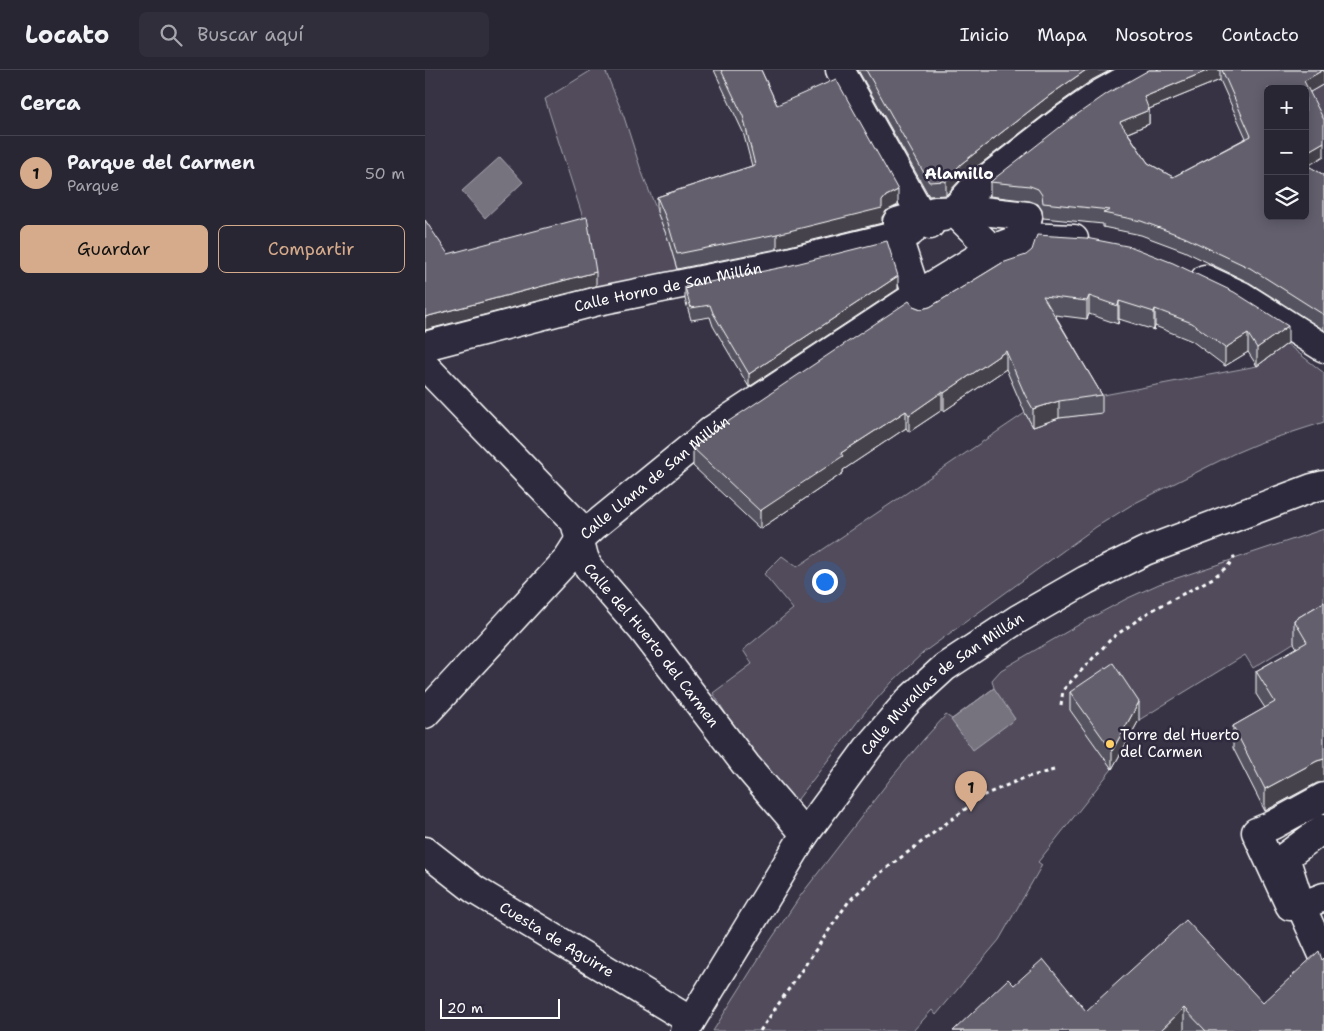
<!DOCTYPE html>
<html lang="es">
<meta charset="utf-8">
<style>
body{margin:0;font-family:"Shantell Sans",sans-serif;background:#312e3c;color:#f1f3f6}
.controls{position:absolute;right:15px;top:15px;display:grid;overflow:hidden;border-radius:8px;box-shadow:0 2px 12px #0003}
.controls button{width:45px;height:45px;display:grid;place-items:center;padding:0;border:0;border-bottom:1px solid #45434f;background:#292634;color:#f1f3f6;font:25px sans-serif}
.scale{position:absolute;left:15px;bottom:12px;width:120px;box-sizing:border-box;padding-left:5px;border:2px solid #fff;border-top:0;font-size:14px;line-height:18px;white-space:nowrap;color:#fff;-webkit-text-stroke:4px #2f2a3d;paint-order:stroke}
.you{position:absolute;left:399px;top:511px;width:18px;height:18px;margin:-12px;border:4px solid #fff;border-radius:50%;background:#1a73e8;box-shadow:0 0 0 8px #1a73e833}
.badge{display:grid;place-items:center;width:32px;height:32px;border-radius:50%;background:#d6ab8b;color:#111;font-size:16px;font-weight:700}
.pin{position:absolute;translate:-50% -41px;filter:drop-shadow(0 1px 2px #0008)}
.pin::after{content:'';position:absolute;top:26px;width:18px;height:15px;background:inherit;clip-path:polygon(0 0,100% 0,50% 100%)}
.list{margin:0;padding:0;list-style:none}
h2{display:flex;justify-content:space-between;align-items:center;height:65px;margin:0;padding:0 20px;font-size:21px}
h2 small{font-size:16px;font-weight:400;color:#a5a5ac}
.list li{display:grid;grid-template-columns:32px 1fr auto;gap:15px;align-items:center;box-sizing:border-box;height:75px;padding:0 20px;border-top:1px solid #45434f}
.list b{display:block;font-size:19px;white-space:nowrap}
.list p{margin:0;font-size:16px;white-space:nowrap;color:#a5a5ac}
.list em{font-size:16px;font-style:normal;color:#a5a5ac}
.actions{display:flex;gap:10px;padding:15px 20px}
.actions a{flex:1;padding:11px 0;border:1px solid #d6ab8b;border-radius:8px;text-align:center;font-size:18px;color:#d6ab8b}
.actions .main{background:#d6ab8b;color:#111}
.icon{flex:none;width:28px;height:28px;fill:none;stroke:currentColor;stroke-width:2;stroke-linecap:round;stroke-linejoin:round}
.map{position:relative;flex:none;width:899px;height:961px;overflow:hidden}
header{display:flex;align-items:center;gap:30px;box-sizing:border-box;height:70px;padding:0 25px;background:#292634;border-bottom:1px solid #45434f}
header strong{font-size:24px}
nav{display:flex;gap:28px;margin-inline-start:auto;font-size:18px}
.search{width:350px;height:45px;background:#312e3c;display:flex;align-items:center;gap:12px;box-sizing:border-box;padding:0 18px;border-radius:8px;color:#a5a5ac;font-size:19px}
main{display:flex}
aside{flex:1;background:#292634}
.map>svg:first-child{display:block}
.green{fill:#514c5c;stroke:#a8a6ae}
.water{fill:#76737f;stroke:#adabb2}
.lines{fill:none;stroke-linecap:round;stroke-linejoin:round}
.minor-casing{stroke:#fff;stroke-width:31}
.path{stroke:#fff;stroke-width:3;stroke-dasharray:4 4;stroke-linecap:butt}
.minor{stroke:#2f2a3d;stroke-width:28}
.wall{fill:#55525e;stroke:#fff;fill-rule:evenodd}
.shaded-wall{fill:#45424c;stroke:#fff}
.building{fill:#635f6d;stroke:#fff}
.poi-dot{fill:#ffd166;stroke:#2f2a3d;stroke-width:2}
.labels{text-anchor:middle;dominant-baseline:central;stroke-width:5;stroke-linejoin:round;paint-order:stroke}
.street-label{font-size:15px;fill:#fff;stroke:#2f2a3d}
.poi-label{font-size:15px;fill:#fff;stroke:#2f2a3d;text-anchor:start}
.neighbourhood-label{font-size:16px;font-weight:bold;fill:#fff;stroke:#2f2a3d}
</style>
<header>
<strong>Locato</strong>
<div class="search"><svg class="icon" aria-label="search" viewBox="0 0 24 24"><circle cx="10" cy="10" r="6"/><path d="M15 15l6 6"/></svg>Buscar aquí</div>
<nav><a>Inicio</a><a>Mapa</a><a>Nosotros</a><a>Contacto</a></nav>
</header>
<main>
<aside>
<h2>Cerca<small></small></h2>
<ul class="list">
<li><span class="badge">1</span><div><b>Parque del Carmen</b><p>Parque</p></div><em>50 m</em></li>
</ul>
<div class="actions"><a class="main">Guardar</a><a>Compartir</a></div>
</aside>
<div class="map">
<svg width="899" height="961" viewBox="0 0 899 961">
<rect width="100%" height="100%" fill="#373345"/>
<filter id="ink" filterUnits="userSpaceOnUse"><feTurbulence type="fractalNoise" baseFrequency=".02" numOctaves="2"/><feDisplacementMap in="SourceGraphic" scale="10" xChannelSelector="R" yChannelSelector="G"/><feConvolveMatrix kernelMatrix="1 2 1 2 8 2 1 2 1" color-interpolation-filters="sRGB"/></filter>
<g filter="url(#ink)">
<!-- green -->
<path class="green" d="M167,0H180L199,47L216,100L243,169L253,203L171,220L162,160L120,29Z
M899,0V48L893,52L880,19Z
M862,274L899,303V352L834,373L808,384L708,434L671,457L499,582L468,611L440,642L370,733L327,686L288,623L327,594L318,580L368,539L339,504L357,486L372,497L600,343L608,357L634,348L673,343L668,327L832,296Z
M899,459V554L828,598L820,585L714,650L688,611L687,699L613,792L617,795L574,870L511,945L507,940L488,961H288L341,877L376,825L467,707L499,669L521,645L527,649L569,618L567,610L576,600L662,550L701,529L734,514Z"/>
<!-- water -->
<path class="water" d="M75,87L98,112L60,148L37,121Z
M569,618L590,649L548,680L526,650Z"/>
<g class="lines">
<!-- minor casing -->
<g class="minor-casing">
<g id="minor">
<path d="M415,0L497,146L505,155"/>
<path d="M548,140L603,146L595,188L570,197L497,241L476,177L472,152L510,141Z"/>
<path d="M528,141L546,121L635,52L675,24L718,0"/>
<path d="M518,147L528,141L567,179"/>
<path d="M780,209L817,226L899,278"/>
<path id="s1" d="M0,276L173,231L355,194L486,162"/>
<path id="s2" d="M0,296L150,452L159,487L164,498L217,559L321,695L380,764"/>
<path id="s3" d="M0,644L141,491L155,469L168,457L287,360L492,225L567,179L599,167L649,169"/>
<path d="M899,727L848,755L831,762L865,836L886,832L899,827"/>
<path d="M899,758L860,787L875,834L899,887"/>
<path id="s4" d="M0,781L50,820L266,951"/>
<path id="s5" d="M260,961L380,764L446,674L484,630L520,597L593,549L661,510L720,481L887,418L899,415"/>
</g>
</g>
<!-- path -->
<path class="path" d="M636,635L638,620L687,568L724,542L788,508L803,496L809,488L808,484
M335,961L424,831L450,807L559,725L599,708L629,700"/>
<!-- minor -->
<use href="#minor" class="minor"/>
</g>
<!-- wall -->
<path class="wall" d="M289,0H336L352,35L473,135L461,141L457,147V153L352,179L252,199L243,169L232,142V127L327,96L318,62Z
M433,0H686L667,10L625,40L536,109L521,125L504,126Z
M724,0H899V14L885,22L883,96L899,105V260L825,213L759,181L716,165L678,157V154L618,148L617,140L613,134L605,131L565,126V112ZM795,10L821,68L748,107L723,93L703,63L724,54V39Z
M577,193L863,273L832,296L823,282L800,296L767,271L730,256L729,260L694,249L693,254L664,244L662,249L630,245L677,325V343L634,348L608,357L600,343L581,299L519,341L517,340L484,362L481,358L418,400V403L335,459L268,396V378L488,236L496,239L505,237Z
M260,217L473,219L324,317L288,256L285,247L266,250L260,229Z
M899,532L892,713L840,741L808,678V656L840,638L831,624V601L872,578L869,573V550Z
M645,622L714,650L687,699L645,640Z
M897,890L899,961H760L759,960L758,961H528L589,915L661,941L838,933Z"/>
<!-- shaded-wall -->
<path class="shaded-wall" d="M661,0H686L667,10L625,40L536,109L521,125V111L536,94L625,25Z
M784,0H795V10L719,41V27Z
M898,0H899V14L880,25L879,11Z
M724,40V54L695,66V52Z
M899,72V86L880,98V83Z
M473,120V135L461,141L457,147V153L352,179V164L457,131L461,126Z
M171,202V216L0,260V247Z
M473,206V219L324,317V304Z
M664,226V244L662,249V231Z
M694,231V249L693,254V236Z
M730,239V256L729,260V242Z
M863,256V273L832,296V278Z
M823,264V282L800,296V278Z
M581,281V299L519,341V323Z
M517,322V340L484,362V345Z
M634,331V348L608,357V339Z
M481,341V358L418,400V403L335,459V441L416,383Z
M714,632V650L687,699V681Z
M899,689V712L892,713L840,741V719L892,691Z
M759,938V960L758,961H735Z"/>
<!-- building -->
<path class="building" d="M296,0H336L352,35L411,9L473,120L461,126L457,131V138L352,164L252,184L243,153L232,127L330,95L318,46Z
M441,0H661L625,25L536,94L521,111L504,112Z
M724,0H784L719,27L724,40L695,52L723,93L748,107L826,66L797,0H898L879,11L899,50V72L880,83V19H843V146H880V94L899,105V245L825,198L759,167L716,151L678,143L685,140L618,133L617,125L613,119L605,116L565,112L644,50L683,23Z
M162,147L171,202L0,247V150L23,184Z
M612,165L661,168L707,177L748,193L809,222L863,256L832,278L823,264L800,278L767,253L730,239L729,242L694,231L693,236L664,226L662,231L618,226L677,325L634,331L608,339L600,325L581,281L519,323L517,322L484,345L481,341L416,383L418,386L335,441L268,378L289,361L484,231L488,236L496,239L505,237L577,193L601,185L607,180Z
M462,171L473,206L324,304L288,243L285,235L266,238L260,217L359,197Z
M899,532V689L892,691L840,719L808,656L850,632L831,601L882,572L869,550Z
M688,593L714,632L687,681L645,622Z
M761,850L838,933L894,881L897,890L899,888V961H781L759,938L735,961H528L583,909L589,915L618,889L661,941Z"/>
</g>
<!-- markers -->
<circle class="poi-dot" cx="685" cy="674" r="5"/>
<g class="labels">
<!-- street labels -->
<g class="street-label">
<text stroke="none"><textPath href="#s1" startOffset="250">Calle Horno de San Millán</textPath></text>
<text stroke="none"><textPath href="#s3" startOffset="331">Calle Llana de San Millán</textPath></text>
<text stroke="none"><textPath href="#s2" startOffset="364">Calle del Huerto del Carmen</textPath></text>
<text stroke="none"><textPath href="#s5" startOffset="436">Calle Murallas de San Millán</textPath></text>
<text stroke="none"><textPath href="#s4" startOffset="159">Cuesta de Aguirre</textPath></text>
</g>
<!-- poi labels -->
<g class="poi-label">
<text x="695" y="665">Torre del Huerto<tspan x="695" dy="17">del Carmen</tspan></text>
</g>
<!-- neighbourhood labels -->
<g class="neighbourhood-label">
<text x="534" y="103">Alamillo</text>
</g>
</g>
</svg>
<div class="controls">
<button>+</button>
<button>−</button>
<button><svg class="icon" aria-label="layers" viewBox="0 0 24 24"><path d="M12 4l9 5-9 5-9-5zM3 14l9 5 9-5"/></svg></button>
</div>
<div class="scale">20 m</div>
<div class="you"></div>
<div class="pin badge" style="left:546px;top:742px">1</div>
</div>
</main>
